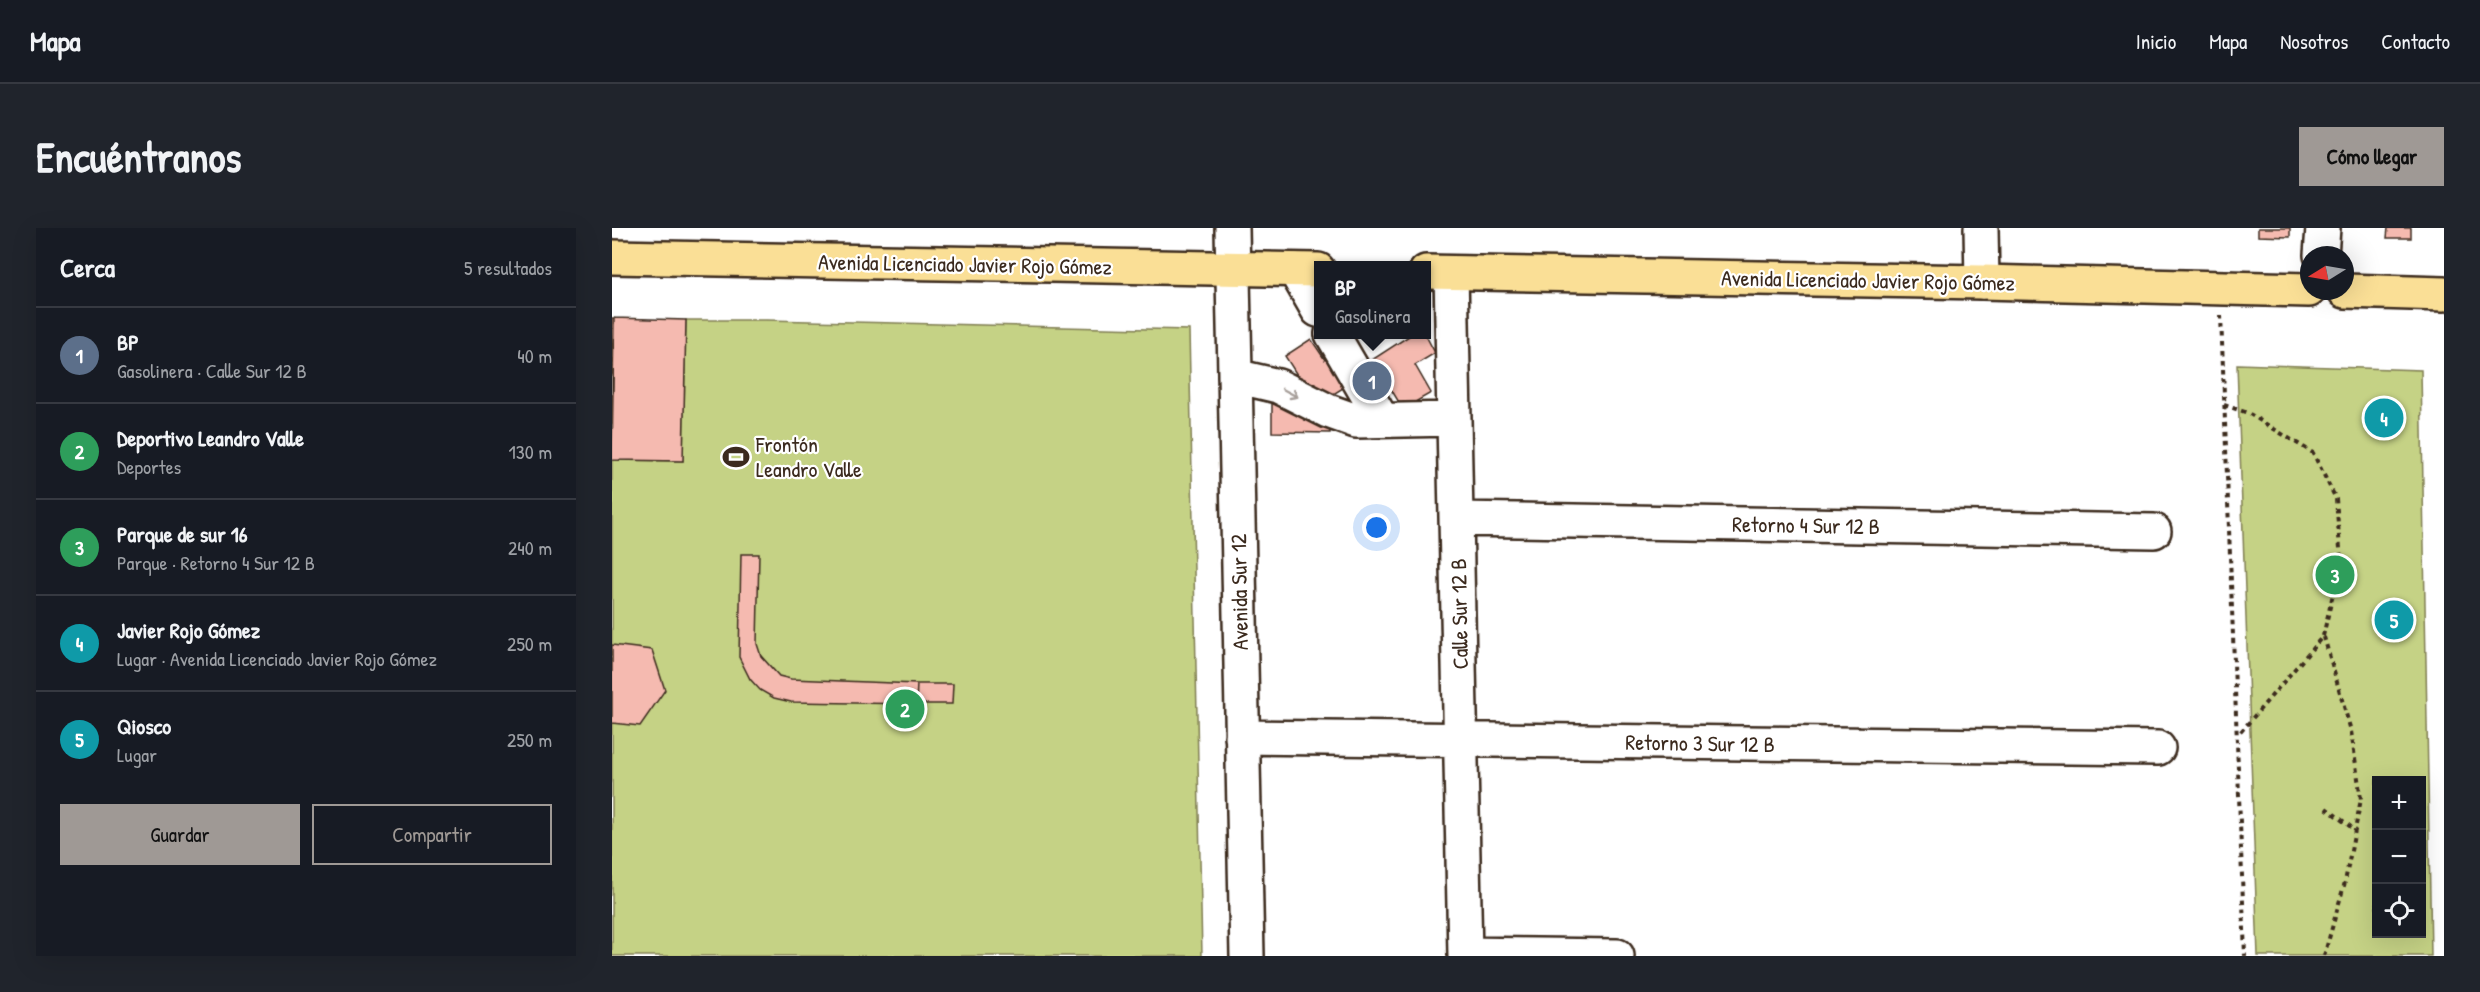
<!DOCTYPE html>
<html lang="es">
<meta charset="utf-8">
<style>
body{margin:0;font-family:"Patrick Hand",sans-serif;background:#20242c;color:#f1f3f6}
.controls{position:absolute;right:18px;bottom:18px;display:grid;overflow:hidden;border-radius:0px;box-shadow:0 6px 24px #0002}
.controls button{width:54px;height:54px;display:grid;place-items:center;padding:0;border:0;border-bottom:2px solid #363941;background:#171b24;color:#f1f3f6;font:30px sans-serif}
.compass{position:absolute;left:1688px;top:18px;width:54px;height:54px;border-radius:50%;background:#171b24;box-shadow:0 6px 24px #0002;rotate:259deg}
.you{position:absolute;left:765px;top:300px;width:21px;height:21px;margin:-15px;border:4px solid #fff;border-radius:50%;background:#1a73e8;box-shadow:0 0 0 9px #1a73e833}
.badge{display:grid;place-items:center;width:39px;height:39px;border-radius:50%;background:#9f9995;color:#fff;font-size:20px;font-weight:700}
.pin{position:absolute;translate:-50% -50%;border:3px solid #fff;box-shadow:0 2px 6px #0006}
.popup{position:absolute;left:702px;top:33px;width:117px;height:78px;box-sizing:border-box;display:grid;place-content:center;border-radius:0px;background:#171b24;filter:drop-shadow(0 2px 4px #0005);font-size:20px;white-space:nowrap;color:#9ea1a6}
.popup b{font-size:22px;color:#f1f3f6}
.popup::after{content:'';position:absolute;left:50%;top:100%;margin-left:-12px;border:12px solid transparent;border-top-color:#171b24}
.list{margin:0;padding:0;list-style:none}
h2{display:flex;justify-content:space-between;align-items:center;height:78px;margin:0;padding:0 24px;font-size:26px}
h2 small{font-size:20px;font-weight:400;color:#9ea1a6}
.list li{display:grid;grid-template-columns:39px 1fr auto;gap:18px;align-items:center;box-sizing:border-box;height:96px;padding:0 24px;border-top:2px solid #363941}
.list b{display:block;font-size:22px;white-space:nowrap}
.list p{margin:0;font-size:20px;white-space:nowrap;color:#9ea1a6}
.list em{font-size:20px;font-style:normal;color:#9ea1a6}
.actions{display:flex;gap:12px;padding:18px 24px}
.actions a{flex:1;padding:14px 0;border:2px solid #9f9995;border-radius:0px;text-align:center;font-size:21px;color:#9f9995}
.actions .main{background:#9f9995;color:#111}
.icon{flex:none;width:33px;height:33px;fill:none;stroke:currentColor;stroke-width:2;stroke-linecap:round;stroke-linejoin:round}
.map{position:relative;flex:none;width:1832px;height:728px;overflow:hidden;border-radius:0px}
header{display:flex;align-items:center;gap:36px;box-sizing:border-box;height:84px;padding:0 30px;background:#171b24;border-bottom:2px solid #363941}
header strong{font-size:28px}
nav{display:flex;gap:33px;margin-inline-start:auto;font-size:21px}
.intro{display:flex;align-items:center;justify-content:space-between;box-sizing:border-box;height:144px;padding:0 36px}
h1{margin:0;font-size:42px}
.button{padding:15px 27px;border-radius:0px;background:#9f9995;color:#111;font-size:21px;font-weight:700}
main{display:flex;gap:36px;padding:0 36px}
aside{flex:1;background:#171b24;border-radius:0px;box-shadow:0 6px 24px #0002}
.map>svg:first-child{display:block}
.green{fill:#c5d285;stroke:#807e52;stroke-width:1.5;fill-rule:evenodd}
.building{fill:#f5bab0;stroke:#3b2a1e;stroke-width:1.5}
.lines{fill:none;stroke-linecap:round;stroke-linejoin:round}
.minor-casing{stroke:#3b2a1e;stroke-width:38}
.major-casing{stroke:#3b2a1e;stroke-width:38}
.path{stroke:#3b2a1e;stroke-width:4;stroke-dasharray:4.5 4.5;stroke-linecap:butt}
.minor{stroke:#fff;stroke-width:33}
.major{stroke:#fadf96;stroke-width:33}
.oneway{stroke:#a79f9a}
.labels{text-anchor:middle;dominant-baseline:central;stroke-width:4.5;stroke-linejoin:round;paint-order:stroke}
.street-label{font-size:22px;fill:#3b2a1e;stroke:#fff}
.poi-label{font-size:22px;fill:#3b2a1e;stroke:#fff;text-anchor:start}
</style>
<header>
<strong>Mapa</strong>
<nav><a>Inicio</a><a>Mapa</a><a>Nosotros</a><a>Contacto</a></nav>
</header>
<div class="intro"><h1>Encuéntranos</h1><a class="button">Cómo llegar</a></div>
<main>
<aside>
<h2>Cerca<small>5 resultados</small></h2>
<ul class="list">
<li><span class="badge" style="background:#5c6f8a">1</span><div><b>BP</b><p>Gasolinera · Calle Sur 12 B</p></div><em>40 m</em></li>
<li><span class="badge" style="background:#2e9e5b">2</span><div><b>Deportivo Leandro Valle</b><p>Deportes</p></div><em>130 m</em></li>
<li><span class="badge" style="background:#2e9e5b">3</span><div><b>Parque de sur 16</b><p>Parque · Retorno 4 Sur 12 B</p></div><em>240 m</em></li>
<li><span class="badge" style="background:#0f9aa8">4</span><div><b>Javier Rojo Gómez</b><p>Lugar · Avenida Licenciado Javier Rojo Gómez</p></div><em>250 m</em></li>
<li><span class="badge" style="background:#0f9aa8">5</span><div><b>Qiosco</b><p>Lugar</p></div><em>250 m</em></li>
</ul>
<div class="actions"><a class="main">Guardar</a><a>Compartir</a></div>
</aside>
<div class="map">
<svg width="1832" height="728" viewBox="0 0 1832 728">
<rect width="100%" height="100%" fill="#fff"/>
<filter id="ink" filterUnits="userSpaceOnUse"><feTurbulence type="fractalNoise" baseFrequency=".0167" numOctaves="2"/><feDisplacementMap in="SourceGraphic" scale="12" xChannelSelector="R" yChannelSelector="G"/><feConvolveMatrix kernelMatrix="1 2 1 2 8 2 1 2 1" color-interpolation-filters="sRGB"/></filter>
<g filter="url(#ink)">
<!-- green -->
<path class="green" d="M74,92H154L577,102L590,728H0V232L71,233Z
M1625,136L1809,142L1819,728H1646ZM1764,552H1810V706H1764Z"/>
<!-- building -->
<path class="building" d="M1646,0H1678V9L1646,8Z
M1776,0H1799V10H1775Z
M0,90H2L0,196Z
M2,90L74,92L71,233L0,232Z
M800,106H813L823,125L803,137L819,165L791,181L779,161L748,181L734,158L704,177L673,128L699,111L713,132L744,113L757,134Z
M660,174H683L693,192H718V205L660,204Z
M129,326H147L145,416L149,428L167,448L179,451L305,456L304,476L179,474L162,470L148,462L138,451L127,429Z
M0,417L40,422L53,462L28,498L0,495Z
M305,456H341L340,476H304Z"/>
<g class="lines">
<!-- minor casing -->
<g class="minor-casing">
<path id="minor" d="M620,0L635,728
M1369,0L1370,54
M1709,27L1711,0
M683,42L706,82
M839,45L853,728
M720,106L770,192
M623,148L666,158L716,183L744,193L842,191
M845,291L1542,303
M630,509L1546,520
M853,726L1005,728"/>
</g>
<!-- major casing -->
<g class="major-casing">
<path id="major" d="M0,29L706,42
M814,44L1370,54L1697,62
M1733,63L1832,66"/>
</g>
<!-- path -->
<path class="path" d="M1609,87L1633,728
M1612,177L1636,185L1701,225L1724,271L1729,333L1711,408L1626,507
M1714,580L1743,602
M1712,728L1733,654L1749,571L1739,503L1712,409"/>
<!-- minor -->
<use href="#minor" class="minor"/>
<!-- major -->
<use href="#major" class="major"/>
</g>
<!-- one-way arrows -->
<defs><path id="oneway-shaft" d="M-6 0H5M1.5-3L5.5 0L1.5 3" fill="none" stroke-width="1.6" stroke-linecap="round" stroke-linejoin="round" transform="scale(1.5)"/></defs>
<use class="oneway" href="#oneway-shaft" transform="translate(678 165) rotate(28)"/>
</g>
<!-- icons -->
<defs>
<g id="stadium-bare" transform="scale(2.07)"><path d="M0-5a6.5 5 0 1 0 0 10a6.5 5 0 1 0 0-10ZM-3.5-1.8h7v3.6h-7Z" fill="#3b2a1e" stroke="#fff" stroke-width="2.5" paint-order="stroke"/></g>
</defs>
<g fill-rule="evenodd">
<use href="#stadium-bare" x="124" y="229"/>
</g>
<g class="labels">
<!-- street labels -->
<g class="street-label">
<text transform="translate(353 36) rotate(1)">Avenida Licenciado Javier Rojo Gómez</text>
<text transform="translate(1256 52) rotate(1)">Avenida Licenciado Javier Rojo Gómez</text>
<text transform="translate(1194 297) rotate(1)">Retorno 4 Sur 12 B</text>
<text transform="translate(627 364) rotate(-91)">Avenida Sur 12</text>
<text transform="translate(847 386) rotate(-91)">Calle Sur 12 B</text>
<text transform="translate(1088 515) rotate(1)">Retorno 3 Sur 12 B</text>
</g>
<!-- poi labels -->
<g class="poi-label">
<text x="144" y="216">Frontón<tspan x="144" dy="25">Leandro Valle</tspan></text>
</g>
</g>
</svg>
<div class="controls">
<button>+</button>
<button>−</button>
<button><svg class="icon" aria-label="locate" viewBox="0 0 24 24"><circle cx="12" cy="12" r="6"/><path d="M12 2v4M12 18v4M2 12h4M18 12h4"/></svg></button>
</div>
<svg class="compass" viewBox="-18 -18 36 36"><path d="M0-13l5 13h-10z" fill="#e53935"/><path d="M0 13l5-13h-10z" fill="#9ea1a6"/></svg>
<div class="you"></div>
<div class="pin badge" style="left:760px;top:153px;background:#5c6f8a">1</div>
<div class="popup"><b>BP</b>Gasolinera</div>
<div class="pin badge" style="left:293px;top:481px;background:#2e9e5b">2</div>
<div class="pin badge" style="left:1723px;top:347px;background:#2e9e5b">3</div>
<div class="pin badge" style="left:1772px;top:190px;background:#0f9aa8">4</div>
<div class="pin badge" style="left:1782px;top:392px;background:#0f9aa8">5</div>
</div>
</main>
